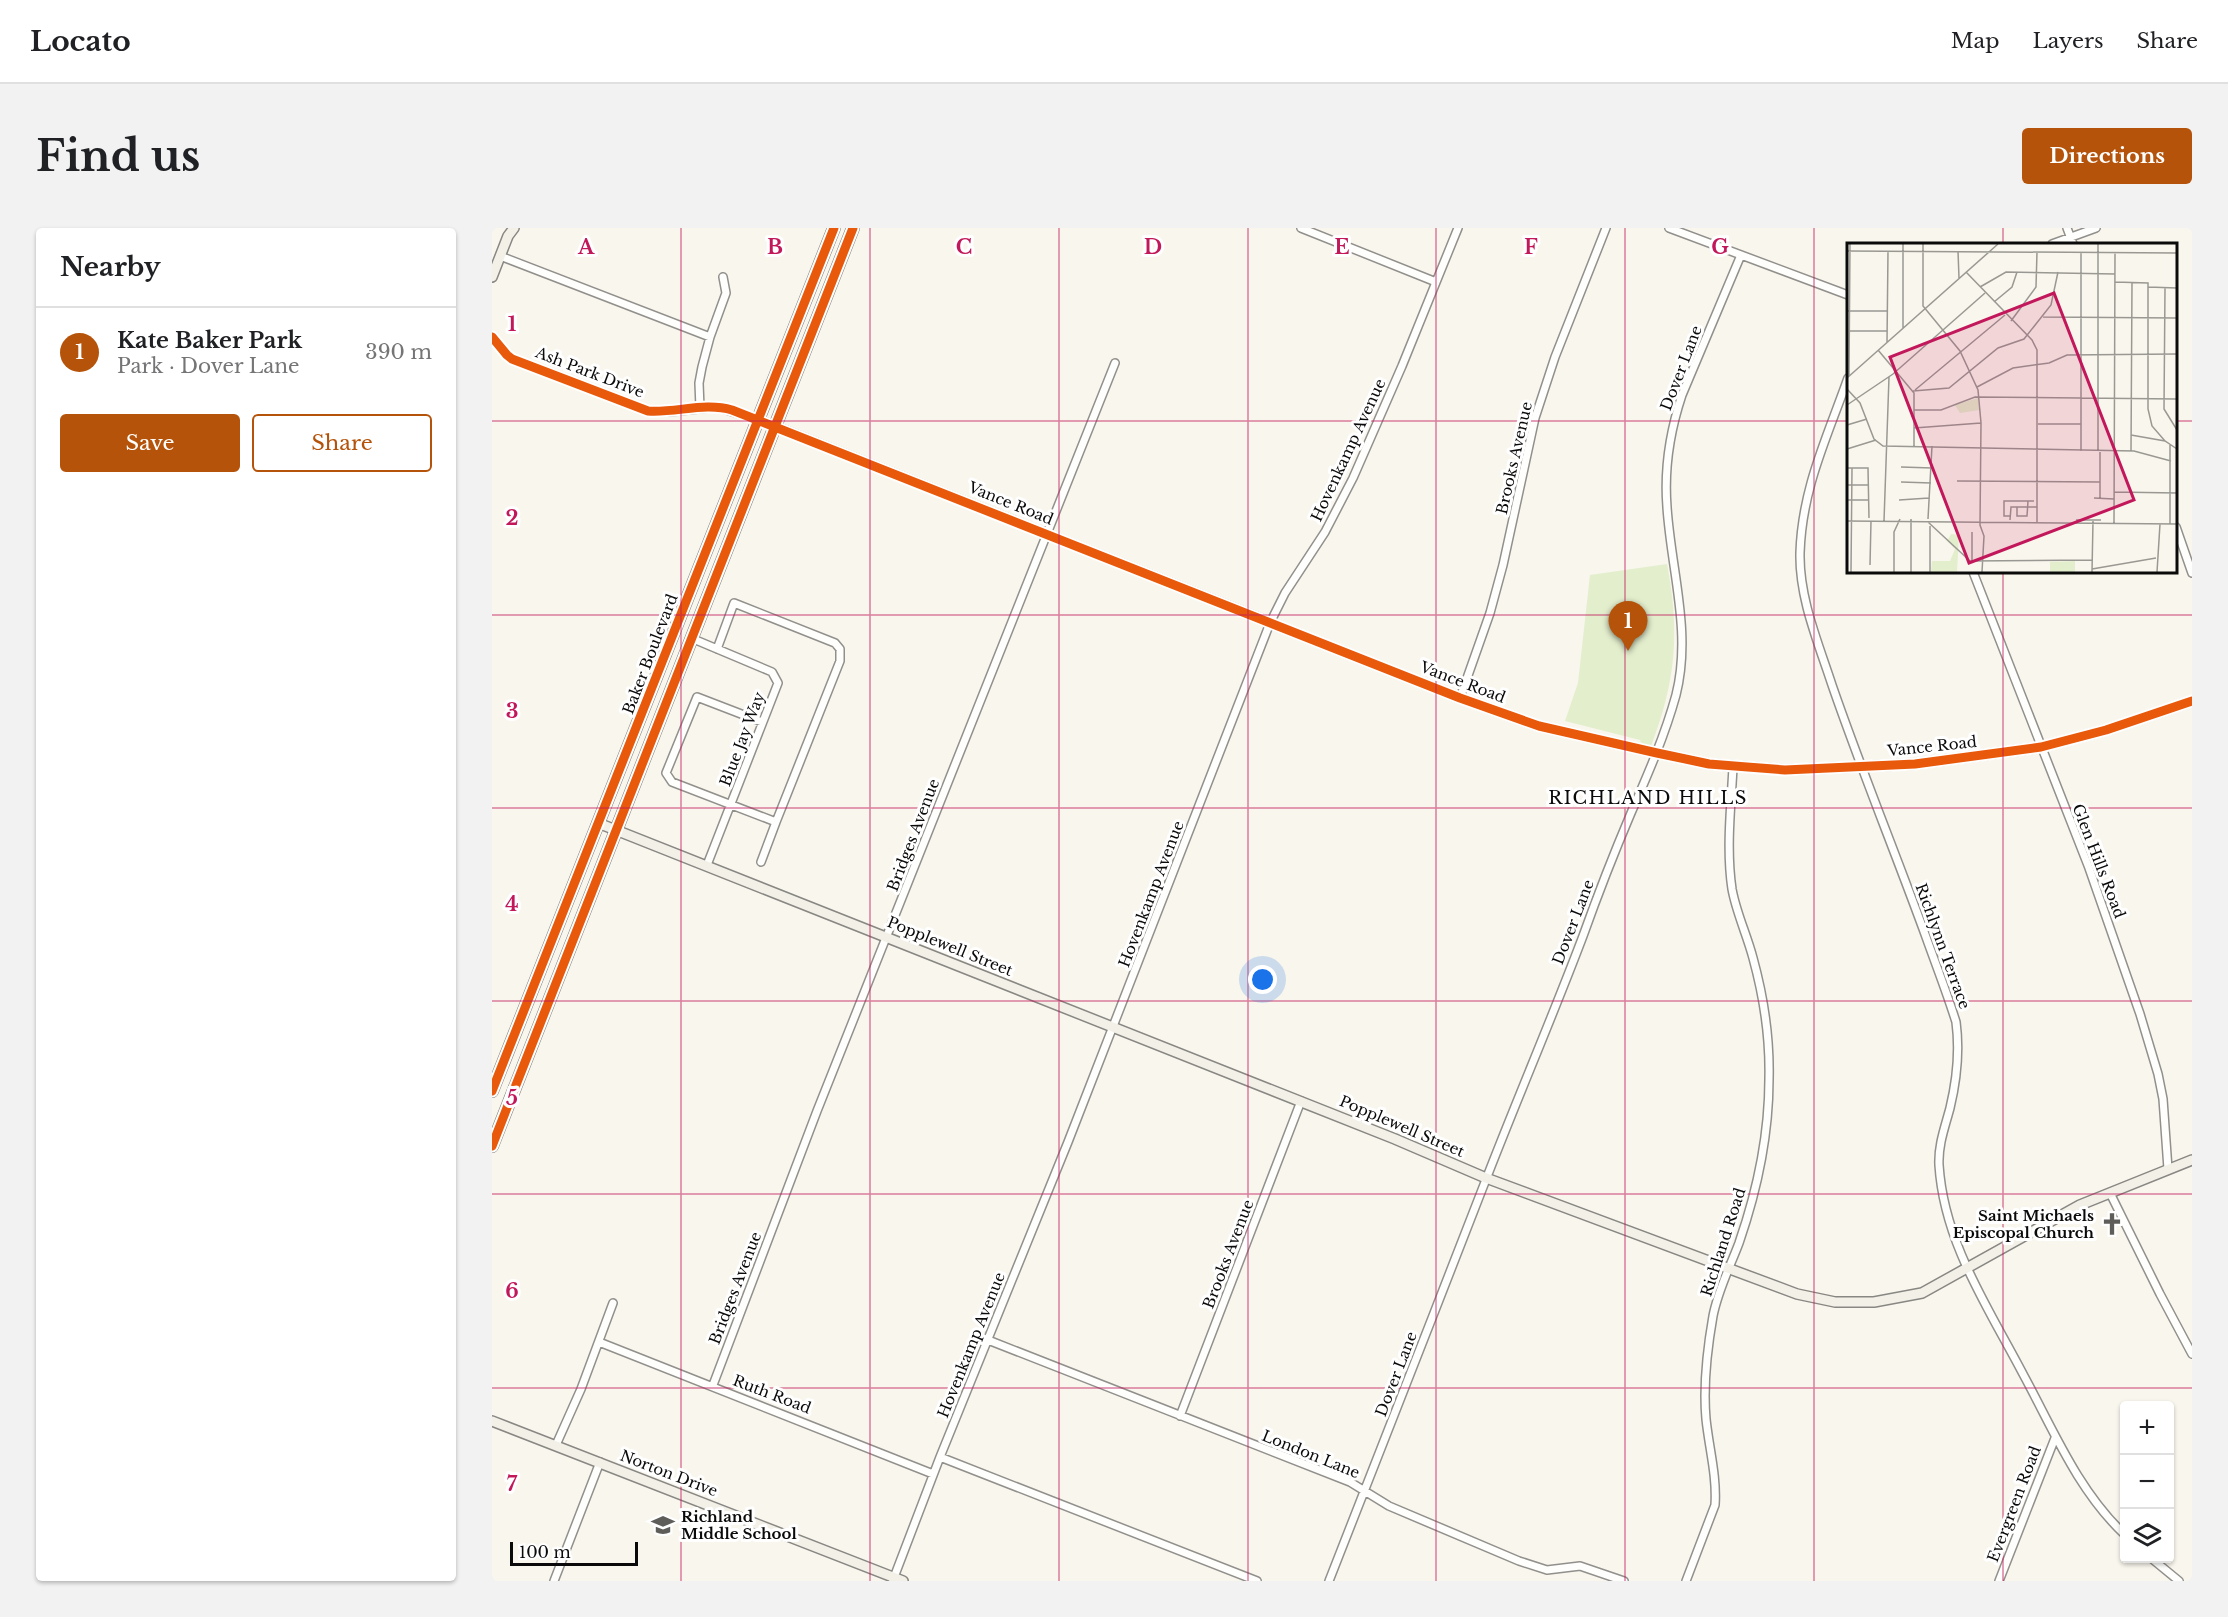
<!DOCTYPE html>
<meta charset="utf-8">
<style>
body{margin:0;font-family:"Libre Baskerville",serif;background:#f2f2f2;color:#202124}
.controls{position:absolute;right:18px;bottom:18px;display:grid;overflow:hidden;border-radius:6px;box-shadow:0 2px 4px #0004}
.controls button{width:54px;height:54px;display:grid;place-items:center;padding:0;border:0;border-bottom:2px solid #e0e0e0;background:#fff;color:#202124;font:30px sans-serif}
.scale{position:absolute;left:18px;bottom:15px;width:128px;box-sizing:border-box;padding-left:6px;border:3px solid #0a0a0a;border-top:0;font-size:16px;line-height:21px;white-space:nowrap;color:#0a0a0a;-webkit-text-stroke:4px #fff;paint-order:stroke}
.you{position:absolute;left:771px;top:752px;width:21px;height:21px;margin:-15px;border:4px solid #fff;border-radius:50%;background:#1a73e8;box-shadow:0 0 0 9px #1a73e833}
.badge{display:grid;place-items:center;width:39px;height:39px;border-radius:50%;background:#b45309;color:#fff;font-size:20px;font-weight:700}
.pin{position:absolute;translate:-50% -50px;filter:drop-shadow(0 2px 3px #0008)}
.pin::after{content:'';position:absolute;top:32px;width:21px;height:18px;background:inherit;clip-path:polygon(0 0,100% 0,50% 100%)}
.list{margin:0;padding:0;list-style:none}
h2{display:flex;justify-content:space-between;align-items:center;height:78px;margin:0;padding:0 24px;font-size:26px}
h2 small{font-size:20px;font-weight:400;color:#757577}
.list li{display:grid;grid-template-columns:39px 1fr auto;gap:18px;align-items:center;box-sizing:border-box;height:90px;padding:0 24px;border-top:2px solid #e0e0e0}
.list b{display:block;font-size:22px;white-space:nowrap}
.list p{margin:0;font-size:20px;white-space:nowrap;color:#757577}
.list em{font-size:20px;font-style:normal;color:#757577}
.actions{display:flex;gap:12px;padding:18px 24px}
.actions a{flex:1;padding:14px 0;border:2px solid #b45309;border-radius:6px;text-align:center;font-size:21px;color:#b45309}
.actions .main{background:#b45309;color:#fff}
.icon{flex:none;width:33px;height:33px;fill:none;stroke:currentColor;stroke-width:2;stroke-linecap:round;stroke-linejoin:round}
.map{position:relative;flex:none;width:1700px;height:1353px;overflow:hidden;border-radius:6px}
header{display:flex;align-items:center;gap:36px;box-sizing:border-box;height:84px;padding:0 30px;background:#fff;border-bottom:2px solid #e0e0e0}
header strong{font-size:28px}
nav{display:flex;gap:33px;margin-inline-start:auto;font-size:21px}
.intro{display:flex;align-items:center;justify-content:space-between;box-sizing:border-box;height:144px;padding:0 36px}
h1{margin:0;font-size:42px}
.button{padding:15px 27px;border-radius:6px;background:#b45309;color:#fff;font-size:21px;font-weight:700}
main{display:flex;gap:36px;padding:0 36px}
aside{flex:1;background:#fff;border-radius:6px;box-shadow:0 2px 4px #0004}
.map>svg:first-child{display:block}
.green{fill:#e3eecd}
.lines{fill:none;stroke-linecap:round;stroke-linejoin:round}
.street-casing{stroke:#92908c;stroke-width:10}
.secondary-casing{stroke:#888783;stroke-width:12}
.primary-casing{stroke:#7f7e7a;stroke-width:14}
.street{stroke:#fefefc;stroke-width:7}
.secondary{stroke:#f3f1e7;stroke-width:9}
.primary{stroke:#ebe4d6;stroke-width:10}
.cycleway-casing{stroke:#fff;stroke-width:13}
.cycleway{stroke:#e8590c;stroke-width:9}
.grid{fill:none;stroke:#c2185b;stroke-width:1.5;stroke-opacity:0.55}
.labels{text-anchor:middle;dominant-baseline:central;stroke-width:6;stroke-linejoin:round;paint-order:stroke}
.street-label{font-size:15px;fill:#0a0a0a;stroke:#fff}
.poi-label{font-size:15px;font-weight:bold;fill:#0a0a0a;stroke:#fff;text-anchor:end}
.quarter-label{font-size:18px;letter-spacing:1.5px;fill:#0a0a0a;stroke:#fff}
.inset-road{fill:none;stroke:#999892;stroke-width:1.5}
.view{fill:#c2185b;fill-opacity:0.15;stroke:#c2185b;stroke-width:3}
.inset-edge{fill:none;stroke:#0a0a0a;stroke-width:3}
.grid-label{font-size:20px;text-anchor:middle;font-weight:bold;fill:#c2185b;stroke:#fff;stroke-width:6;stroke-linejoin:round;paint-order:stroke}
</style>
<header>
<strong>Locato</strong>
<nav><a>Map</a><a>Layers</a><a>Share</a></nav>
</header>
<div class="intro"><h1>Find us</h1><a class="button">Directions</a></div>
<main>
<aside>
<h2>Nearby<small></small></h2>
<ul class="list">
<li><span class="badge">1</span><div><b>Kate Baker Park</b><p>Park · Dover Lane</p></div><em>390 m</em></li>
</ul>
<div class="actions"><a class="main">Save</a><a>Share</a></div>
</aside>
<div class="map">
<svg width="1700" height="1353" viewBox="0 0 1700 1353">
<rect width="100%" height="100%" fill="#f9f6ed"/>
<!-- green -->
<path class="green" d="M1175,336C1188,404 1184,453 1159,518H1150L1148,512L1073,493L1086,455L1098,347Z"/>
<g class="lines">
<!-- street casing -->
<g class="street-casing">
<path id="street" d="M809,0L944,54
M1177,0L1356,67
M1575,0L1581,16
M1560,16L1604,0
M8,28L218,109
M0,109L15,127L20,131L156,183L176,184L225,179L266,192
M1356,150C1335,210 1310,260 1308,325C1307,370 1326,414 1340,457C1369,541 1403,624 1434,709C1444,737 1455,765 1464,794C1468,824 1465,851 1458,880C1453,899 1446,917 1447,937C1452,1015 1496,1079 1531,1146C1561,1201 1585,1261 1632,1306
M208,180L207,155L210,139L218,109L234,65L231,49
M1684,299L1700,345
M1481,344L1597,640L1648,786L1666,846L1671,871L1676,941
M199,410L280,444L286,455L215,637
M225,421L242,375L343,415L348,421V433L284,594
M968,470L998,385L1011,337L1043,190L1063,129L1114,0
M269,634L284,594L180,554L174,545L205,469L270,494
M1618,965L1668,1066L1700,1126
M496,1112L858,1254L897,1278L1027,1333L1055,1342L1088,1338L1132,1353
M107,1114L441,1246
M221,1157L325,883L623,135
M688,1188L809,873
M64,1217L89,1161L121,1075
M448,1229L765,1353
M1659,1330L1687,1353
M401,1352L448,1229L576,914L778,395L793,365L833,304L861,250L910,138L966,0
M62,1353L108,1234
M837,1353C890,1220 941,1087 993,954C1025,871 1060,790 1091,708C1106,666 1122,625 1139,585C1156,546 1173,507 1184,467C1200,404 1179,342 1175,279C1172,241 1178,203 1190,167L1249,27
M1194,1353L1223,1277C1225,1248 1217,1220 1214,1191C1211,1157 1215,1122 1221,1088C1226,1062 1238,1039 1247,1015C1265,963 1277,907 1277,851C1278,810 1272,770 1261,730C1255,707 1244,684 1240,661C1234,621 1239,579 1241,539
M1507,1353L1563,1210"/>
</g>
<!-- secondary casing -->
<g class="secondary-casing">
<path id="secondary" d="M0,49L16,8L22,0
M266,192L968,470L1047,498L1165,525L1217,536L1293,542L1423,536L1549,519L1614,502L1700,473
M106,595L903,911L994,950L1305,1066L1343,1074H1382L1430,1065L1588,977L1700,932
M0,1193L411,1353"/>
</g>
<!-- primary casing -->
<g class="primary-casing">
<path id="primary" d="M0,863L342,0
M0,918L361,0"/>
</g>
<!-- street -->
<use href="#street" class="street"/>
<!-- secondary -->
<use href="#secondary" class="secondary"/>
<!-- primary -->
<use href="#primary" class="primary"/>
<!-- cycleway casing -->
<g class="cycleway-casing">
<path id="cycleway" d="M0,109L15,127L20,131L156,183C184,185 213,174 240,182L968,470L1047,498L1165,525L1217,536L1293,542L1423,536L1549,519L1614,502L1700,473
M0,863L342,0
M0,918L361,0"/>
</g>
<!-- cycleway -->
<use href="#cycleway" class="cycleway"/>
</g>
<!-- grid -->
<path class="grid" d="M189,0V1353M378,0V1353M567,0V1353M756,0V1353M944,0V1353M1133,0V1353M1322,0V1353M1511,0V16M0,193H1356M1684,193H1700M1511,344V1353M0,387H1700M0,580H1700M0,773H1700M0,966H1700M0,1160H1700"/>
<!-- icons -->
<defs>
<g id="church-bare" transform="scale(1.8)"><path d="M-1.2-6h2.4v3.5h3.3v2.4h-3.3V6h-2.4V-.1h-3.3v-2.4h3.3Z" fill="#5e5d59" stroke="#fff" stroke-width="2.5" paint-order="stroke"/></g>
<g id="school-bare" transform="scale(1.8)"><path d="M0-5L7-2L0 1L-7-2ZM-4 1L0 2.5L4 1V4Q0 6-4 4Z" fill="#5e5d59" stroke="#fff" stroke-width="2.5" paint-order="stroke"/></g>
</defs>
<g fill-rule="evenodd">
<use href="#church-bare" x="1620" y="996"/>
<use href="#school-bare" x="171" y="1297"/>
</g>
<g class="labels">
<!-- street labels -->
<g class="street-label">
<text transform="translate(1189 140) rotate(-69)">Dover Lane</text>
<text transform="translate(98 144) rotate(21)">Ash Park Drive</text>
<text transform="translate(856 222) rotate(-65)">Hovenkamp Avenue</text>
<text transform="translate(1022 230) rotate(-77)">Brooks Avenue</text>
<text transform="translate(519 275) rotate(22)">Vance Road</text>
<text transform="translate(158 426) rotate(-69)">Baker Boulevard</text>
<text transform="translate(971 454) rotate(21)">Vance Road</text>
<text transform="translate(250 511) rotate(-69)">Blue Jay Way</text>
<text transform="translate(1440 518) rotate(-6)">Vance Road</text>
<text transform="translate(421 607) rotate(-69)">Bridges Avenue</text>
<text transform="translate(1607 633) rotate(69)">Glen Hills Road</text>
<text transform="translate(659 666) rotate(-69)">Hovenkamp Avenue</text>
<text transform="translate(1081 694) rotate(-69)">Dover Lane</text>
<text transform="translate(458 718) rotate(22)">Popplewell Street</text>
<text transform="translate(1451 718) rotate(70)">Richlynn Terrace</text>
<text transform="translate(910 898) rotate(23)">Popplewell Street</text>
<text transform="translate(1231 1014) rotate(-72)">Richland Road</text>
<text transform="translate(736 1026) rotate(-69)">Brooks Avenue</text>
<text transform="translate(243 1060) rotate(-69)">Bridges Avenue</text>
<text transform="translate(479 1117) rotate(-68)">Hovenkamp Avenue</text>
<text transform="translate(904 1146) rotate(-69)">Dover Lane</text>
<text transform="translate(280 1166) rotate(21)">Ruth Road</text>
<text transform="translate(819 1226) rotate(22)">London Lane</text>
<text transform="translate(177 1245) rotate(21)">Norton Drive</text>
<text transform="translate(1522 1276) rotate(-69)">Evergreen Road</text>
</g>
<!-- poi labels -->
<g class="poi-label">
<text x="1602" y="987">Saint Michaels<tspan x="1602" dy="17">Episcopal Church</tspan></text>
<text x="189" y="1288" text-anchor="start">Richland<tspan x="189" dy="17">Middle School</tspan></text>
</g>
<!-- quarter labels -->
<g class="quarter-label">
<text x="1156" y="570">RICHLAND HILLS</text>
</g>
</g>
<!-- overview -->
<g transform="translate(1355 15)">
<rect width="330" height="330" fill="#f9f6ed"/>
<path d="M131,155L132,167L113,170L108,162ZM104,291L112,292L110,329H84L85,318H103L108,306L100,298ZM228,318V329H203V319Z" fill="#e3eecd"/>
<path class="inset-road" d="M76,1V63L113,108L131,147L134,180L133,282L137,293L135,329M0,8L330,10M111,8L112,35M234,9V208M119,29L185,97L190,107V279M268,39L301,40V166L305,183L318,198M133,44L159,29L268,31M301,44L330,45M318,45L317,166L330,187M147,59L165,44L170,29M0,68H40M196,74L330,75M164,78L189,44L190,9M56,85V1M3,88H40M40,99L41,8M31,107L67,150V203M2,133L3,1M0,135L151,1M130,144L166,125L202,120L220,112L330,111M0,146L13,160L27,196L36,203L287,208L324,218M68,147L158,72M66,148L102,145L151,105L177,96L204,62L211,29M0,162L46,131L138,50M67,167H94L128,154L330,156M191,181H234M0,182L20,176M67,185L134,180M284,192L318,198L330,206M0,206L29,197M251,208V1M284,208L285,39M54,224L85,225M0,225H21L22,275M110,238L253,239M54,239L84,240M0,242H22M267,249L330,250M247,255L267,256M253,255V209M0,257H22M52,257L82,255M170,264V273H180L181,258H187M163,273H157V258H181M64,276V329M81,276L85,203M163,277L164,264H190M229,277H254M0,278L330,281M37,278L42,134M81,279L123,318L245,317M267,280L268,10M323,281V202M125,289V318M23,322L24,278M245,326L309,315M4,329L5,225M47,329V289L53,276M83,329V283M245,329L246,278M310,329L313,281"/>
<path class="view" d="M207,50L287,257L122,320L43,114Z"/>
<rect width="330" height="330" class="inset-edge"/>
</g>
<g class="grid-label">
<text x="94" y="26">A</text>
<text x="283" y="26">B</text>
<text x="472" y="26">C</text>
<text x="661" y="26">D</text>
<text x="850" y="26">E</text>
<text x="1039" y="26">F</text>
<text x="1228" y="26">G</text>
<text x="20" y="103">1</text>
<text x="20" y="297">2</text>
<text x="20" y="490">3</text>
<text x="20" y="683">4</text>
<text x="20" y="877">5</text>
<text x="20" y="1070">6</text>
<text x="20" y="1263">7</text>
</g>
</svg>
<div class="controls">
<button>+</button>
<button>−</button>
<button><svg class="icon" aria-label="layers" viewBox="0 0 24 24"><path d="M12 4l9 5-9 5-9-5zM3 14l9 5 9-5"/></svg></button>
</div>
<div class="scale">100 m</div>
<div class="you"></div>
<div class="pin badge" style="left:1136px;top:423px">1</div>
</div>
</main>
